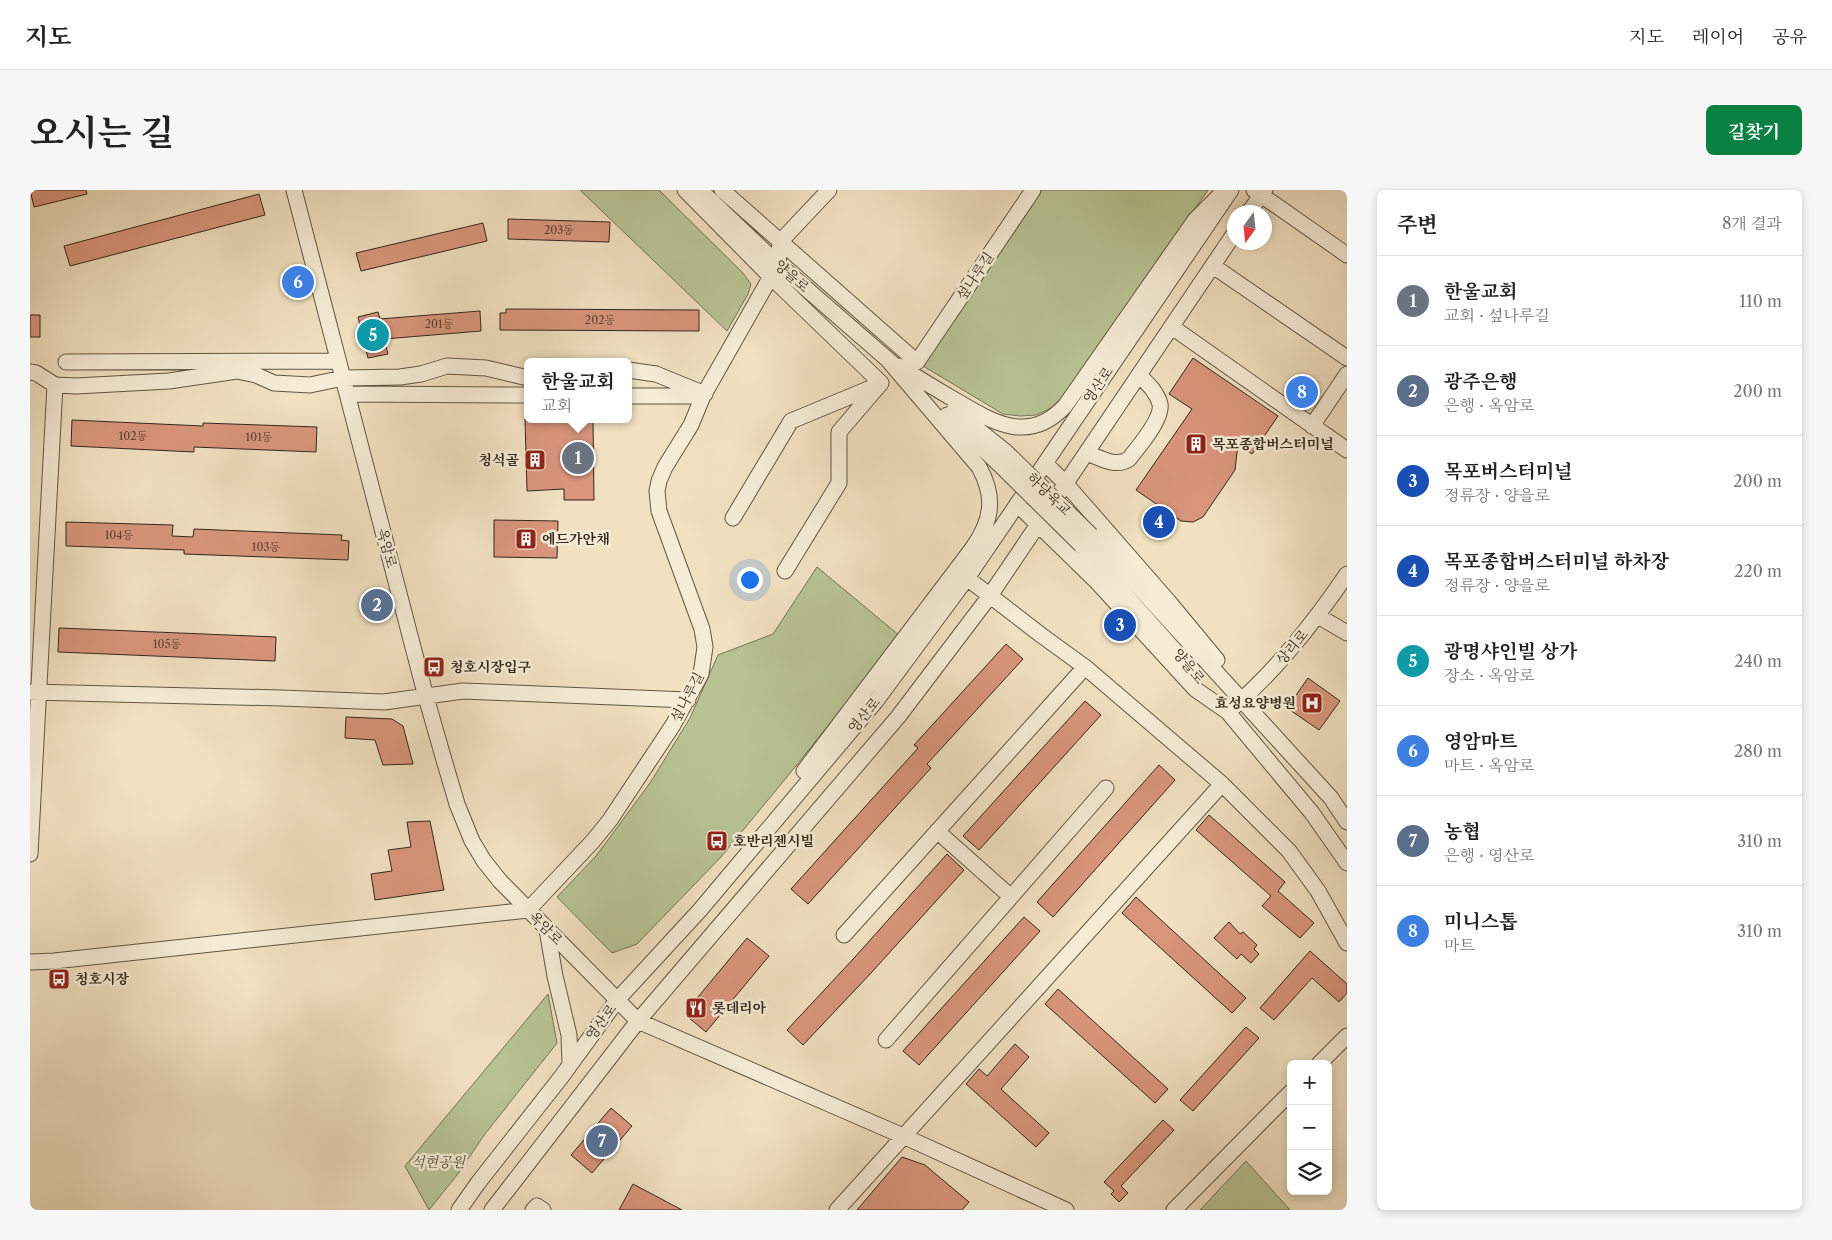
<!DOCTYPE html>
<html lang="ko">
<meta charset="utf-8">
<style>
body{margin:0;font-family:"Libre Caslon Text","Noto Serif KR",serif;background:#f6f6f6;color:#222}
.controls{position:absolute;right:15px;bottom:15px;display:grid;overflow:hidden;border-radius:8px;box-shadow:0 2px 8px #0003}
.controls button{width:45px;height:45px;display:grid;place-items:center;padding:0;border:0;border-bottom:1px solid #e0e0e0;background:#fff;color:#222;font:25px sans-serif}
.compass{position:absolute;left:1197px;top:15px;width:45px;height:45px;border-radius:50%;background:#fff;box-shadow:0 2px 8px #0003;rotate:195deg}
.you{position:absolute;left:719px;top:389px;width:18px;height:18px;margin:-12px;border:4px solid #fff;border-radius:50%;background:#1a73e8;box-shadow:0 0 0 8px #1a73e833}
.badge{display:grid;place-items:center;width:32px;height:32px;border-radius:50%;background:#0b8043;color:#fff;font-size:16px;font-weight:700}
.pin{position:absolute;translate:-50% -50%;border:2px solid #fff;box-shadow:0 1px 5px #0006}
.popup{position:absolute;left:494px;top:168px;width:108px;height:65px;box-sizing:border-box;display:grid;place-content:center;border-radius:8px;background:#fff;filter:drop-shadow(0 1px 4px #0005);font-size:16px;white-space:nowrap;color:#767676}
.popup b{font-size:19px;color:#222}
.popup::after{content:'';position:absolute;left:50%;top:100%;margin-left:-10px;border:10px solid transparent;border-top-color:#fff}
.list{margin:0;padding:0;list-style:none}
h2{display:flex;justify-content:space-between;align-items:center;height:65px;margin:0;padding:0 20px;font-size:21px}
h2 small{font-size:16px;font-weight:400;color:#767676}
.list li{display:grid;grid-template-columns:32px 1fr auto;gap:15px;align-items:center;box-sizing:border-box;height:90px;padding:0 20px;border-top:1px solid #e0e0e0}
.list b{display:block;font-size:19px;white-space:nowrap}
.list p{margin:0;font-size:16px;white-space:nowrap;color:#767676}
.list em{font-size:16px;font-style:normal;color:#767676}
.icon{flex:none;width:28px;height:28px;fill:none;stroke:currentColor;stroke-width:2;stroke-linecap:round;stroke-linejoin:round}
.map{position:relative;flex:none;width:1317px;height:1020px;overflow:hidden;border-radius:8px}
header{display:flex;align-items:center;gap:30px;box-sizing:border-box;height:70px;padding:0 25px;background:#fff;border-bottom:1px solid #e0e0e0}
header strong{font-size:24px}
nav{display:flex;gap:28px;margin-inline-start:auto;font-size:18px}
.intro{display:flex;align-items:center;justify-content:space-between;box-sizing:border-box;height:120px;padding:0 30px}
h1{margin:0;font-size:35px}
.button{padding:12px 22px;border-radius:8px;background:#0b8043;color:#fff;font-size:18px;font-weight:700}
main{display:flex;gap:30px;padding:0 30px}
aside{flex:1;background:#fff;border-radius:8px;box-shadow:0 2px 8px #0003}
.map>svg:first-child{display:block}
.green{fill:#b8c394;stroke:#757558}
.building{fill:#d9957c;stroke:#32271c}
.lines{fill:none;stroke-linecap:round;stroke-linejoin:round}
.minor-casing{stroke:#625645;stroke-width:17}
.minor{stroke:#f6ecd6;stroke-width:15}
.minor-bridge-casing{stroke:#625645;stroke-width:17;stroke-linecap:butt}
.minor-bridge{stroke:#f6ecd6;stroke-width:15}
.labels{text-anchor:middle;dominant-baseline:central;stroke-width:5;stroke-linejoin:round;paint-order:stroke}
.number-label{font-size:11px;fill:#5c4234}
.street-label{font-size:14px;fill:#32271c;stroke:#f6ecd6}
.poi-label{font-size:14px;font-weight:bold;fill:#32271c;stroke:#f6ecd6;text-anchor:start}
.park-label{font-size:14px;font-style:italic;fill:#544e3a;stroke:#f6ecd6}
</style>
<header>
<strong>지도</strong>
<nav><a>지도</a><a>레이어</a><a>공유</a></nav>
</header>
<div class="intro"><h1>오시는 길</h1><a class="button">길찾기</a></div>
<main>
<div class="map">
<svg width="1317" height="1020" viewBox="0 0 1317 1020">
<rect width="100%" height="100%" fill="#f1e1c0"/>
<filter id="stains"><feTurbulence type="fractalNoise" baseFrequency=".004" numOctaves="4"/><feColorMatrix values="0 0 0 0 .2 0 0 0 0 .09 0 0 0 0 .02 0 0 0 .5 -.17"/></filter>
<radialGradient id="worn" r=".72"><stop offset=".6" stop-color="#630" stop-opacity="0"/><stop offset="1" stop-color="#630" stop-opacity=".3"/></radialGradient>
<!-- green -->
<path class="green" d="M550,0H629L713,83L721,94L718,104L697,141Z
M1012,0H1178L1031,209L1019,219L1006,225L990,226L973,224L893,176Z
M787,377L870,446L761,582L691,667L607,754L582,763L527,707L566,666L620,593L660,528L688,465L743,444Z
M518,804L527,853L455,944L427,985L399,1020L375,976Z
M1216,971L1260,1020H1170Z"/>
<!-- building -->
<path class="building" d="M0,0H56L57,4L4,17Z
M229,4L235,25L40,76L34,56Z
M478,29L580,32L579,52L478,49Z
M453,33L457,51L331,81L326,63Z
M476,119L669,120V141L470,140V123H476Z
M450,121L451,141L354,149L358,164L338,168L328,127L348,122L350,129Z
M0,125H10V147H0Z
M1163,168L1248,226L1222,264L1208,254L1205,280L1173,327L1163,332L1151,331L1106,300L1162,219L1139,204Z
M495,229H563L564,310H534V299L497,301Z
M42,230L173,236V233L287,237L286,262L164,257V262L41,256Z
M464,330L528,331L527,368L464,367Z
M36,332L143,335L142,346L163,347L164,339L312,345L311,350L319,351L318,370L154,364V360L36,356Z
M29,438L246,447L245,471L28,462Z
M976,454L993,469L897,574L901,578L778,714L761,699L888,558L884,555Z
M1278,488L1310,511L1289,540L1257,518Z
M1055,511L1071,525L949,660L933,646Z
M316,527L362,529L373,536L383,574L353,575L345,550L315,548Z
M1129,575L1145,590L1023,727L1007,712Z
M1179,625L1255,692L1248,701L1284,733L1270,748L1232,716L1241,706L1166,640Z
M400,631L414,700L345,710L341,684L362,681L358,660L381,657L377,632Z
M917,664L934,680L842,782L773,855L757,840L825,767Z
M1106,707L1216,808L1202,823L1092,723Z
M994,727L1010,741L889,875L873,861Z
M1199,732L1210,744L1213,742L1227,755L1224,759L1229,764L1221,773L1211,764L1207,769L1184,748Z
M717,748L739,766L676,842L658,827V819Z
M1280,761L1317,794V803L1309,812L1282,788L1244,830L1230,818Z
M1028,799L1138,899L1125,913L1015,814Z
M1216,837L1229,848L1163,921L1150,910Z
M985,854L999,867L971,899L1019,943L1006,957L936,894L949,879L957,886Z
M581,918L602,936L562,983L541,965Z
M1133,930L1144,940L1091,996L1098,1003L1089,1012L1081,1004L1084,1001L1074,992Z
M872,967L895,975L939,1012L932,1020H827Z
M603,994L652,1020H589Z"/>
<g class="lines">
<!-- minor casing -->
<g class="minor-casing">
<path id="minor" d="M264,0L396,507L414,570L427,614L442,651L454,671L470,691L608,831L873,946L1036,1020
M655,0L741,87L851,193
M670,0L748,74L864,175
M692,0L887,172L1003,0
M1224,0L1317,65
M1219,22L1235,0
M1183,76L1317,168
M1142,137L1317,260
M36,172L308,171
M869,176C888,188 906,199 925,210C962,232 999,255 1035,216L1165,30L1191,4
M598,180L626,184L675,204
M0,182L6,183L25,195L46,196L139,191L207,181L226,185L244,193L280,195L313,188L370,187L391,184L417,176L456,178L498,188
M317,204L498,205
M598,206H671
M924,220L976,262
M917,225L968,273
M1282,236L1317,184
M1057,263C1070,268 1086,278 1099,269C1108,257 1133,229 1130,214C1127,202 1117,193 1109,185
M1015,273L1036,294L1139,412L1187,470
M987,314L1067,392L1165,499L1198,522C1245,482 1282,435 1317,384
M703,328L761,231L848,195
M1061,345L1301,608L1317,632
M1051,355L1163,481
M755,381L809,293V242L851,193
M937,388L1011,445L1055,477L1192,594L1259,661L1288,701L1317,753
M1288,426L1317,443
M0,502L251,508L354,512L433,501L658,510
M1192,515L1282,623L1317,673
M774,581L942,359C962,331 966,308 949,277L857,169
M907,641L980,706
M0,664L25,195
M517,740L525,786L539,845L540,875
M814,745L1055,477
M0,772L24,771L498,720L563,651L580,630L643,535L671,484L675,457L672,439L629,321L627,301L629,291L635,277L661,235L673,206L748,74L750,52L799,0
M856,850L1076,598
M1289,874L1317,846
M429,1020L448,993L532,886L588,809L670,720L846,511L937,388L1201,0
M462,1020L608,831L868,527L959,407L1204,44
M503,1020L507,1016L513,1020
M807,1020L1192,594
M1144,1020L1261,902"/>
</g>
<!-- minor -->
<use href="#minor" class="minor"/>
<!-- minor-bridge casing -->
<g class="minor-bridge-casing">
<path id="minor-bridge" d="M976,262L1061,345
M968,273L1051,355"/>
</g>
<!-- minor-bridge -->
<use href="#minor-bridge" class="minor-bridge"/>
</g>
<!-- icons -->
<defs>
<g id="building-square" transform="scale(1.125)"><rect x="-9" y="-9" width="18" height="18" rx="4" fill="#8f2418" stroke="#f6ecd6"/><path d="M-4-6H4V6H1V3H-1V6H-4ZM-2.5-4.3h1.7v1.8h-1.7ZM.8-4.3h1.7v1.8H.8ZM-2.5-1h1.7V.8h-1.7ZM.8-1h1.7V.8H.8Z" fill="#fff"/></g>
<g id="bus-square" transform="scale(1.125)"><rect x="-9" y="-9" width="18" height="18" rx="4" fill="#8f2418" stroke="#f6ecd6"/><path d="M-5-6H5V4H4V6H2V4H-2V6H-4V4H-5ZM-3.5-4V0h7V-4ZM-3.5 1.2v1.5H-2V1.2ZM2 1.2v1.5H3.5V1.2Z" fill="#fff"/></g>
<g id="hospital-square" transform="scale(1.125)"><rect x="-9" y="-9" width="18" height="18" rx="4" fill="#8f2418" stroke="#f6ecd6"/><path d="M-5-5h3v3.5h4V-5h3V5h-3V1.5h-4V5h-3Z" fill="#fff"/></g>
<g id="restaurant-square" transform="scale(1.125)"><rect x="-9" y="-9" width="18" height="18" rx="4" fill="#8f2418" stroke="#f6ecd6"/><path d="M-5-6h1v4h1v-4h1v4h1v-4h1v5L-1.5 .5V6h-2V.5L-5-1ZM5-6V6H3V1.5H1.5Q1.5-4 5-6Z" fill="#fff"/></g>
</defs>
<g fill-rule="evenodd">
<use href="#building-square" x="1166" y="254"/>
<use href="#building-square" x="505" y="270"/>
<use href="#building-square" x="496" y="349"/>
<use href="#bus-square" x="404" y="477"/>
<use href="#hospital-square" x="1282" y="513"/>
<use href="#bus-square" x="687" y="651"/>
<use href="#bus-square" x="29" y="789"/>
<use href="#restaurant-square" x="666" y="818"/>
</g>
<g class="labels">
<!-- number labels -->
<g class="number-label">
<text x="529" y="40">203동</text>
<text x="570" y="130">202동</text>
<text x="409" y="134">201동</text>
<text x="103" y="246">102동</text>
<text x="229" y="247">101동</text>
<text x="89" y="345">104동</text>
<text x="236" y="357">103동</text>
<text x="137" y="454">105동</text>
</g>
<!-- street labels -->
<g class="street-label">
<text transform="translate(762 86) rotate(41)">양을로</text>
<text transform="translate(945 86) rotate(-56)">섶나루길</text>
<text transform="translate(1068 195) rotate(-56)">영산로</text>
<text transform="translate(1019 304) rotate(44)">하당육교</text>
<text transform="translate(357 358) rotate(75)">옥암로</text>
<text transform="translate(1262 457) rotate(-50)">상리로</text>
<text transform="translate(1159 476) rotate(50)">양을로</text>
<text transform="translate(657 507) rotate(-62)">섶나루길</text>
<text transform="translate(834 525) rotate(-51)">영산로</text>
<text transform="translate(516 738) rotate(45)">옥암로</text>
<text transform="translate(571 832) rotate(-54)">영산로</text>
</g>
<!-- poi labels -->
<g class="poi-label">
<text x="1182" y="254">목포종합버스터미널</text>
<text x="489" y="270" text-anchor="end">청석골</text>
<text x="512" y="349">에드가안채</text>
<text x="420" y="477">청호시장입구</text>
<text x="1266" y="513" text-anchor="end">효성요양병원</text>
<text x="703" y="651">호반리젠시빌</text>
<text x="45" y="789">청호시장</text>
<text x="682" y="818">롯데리아</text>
</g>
<!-- park labels -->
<g class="park-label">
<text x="408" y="972">석현공원</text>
</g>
</g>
<rect width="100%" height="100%" filter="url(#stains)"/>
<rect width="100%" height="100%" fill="url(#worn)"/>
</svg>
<div class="controls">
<button>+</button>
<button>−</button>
<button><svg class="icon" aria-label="layers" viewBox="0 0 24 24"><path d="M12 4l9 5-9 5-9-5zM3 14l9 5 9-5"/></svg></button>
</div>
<svg class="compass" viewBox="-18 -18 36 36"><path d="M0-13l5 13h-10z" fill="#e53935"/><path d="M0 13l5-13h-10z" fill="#767676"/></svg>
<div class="you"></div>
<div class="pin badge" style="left:548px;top:268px;background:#6b7280">1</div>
<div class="popup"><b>한울교회</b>교회</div>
<div class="pin badge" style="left:347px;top:415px;background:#5c6f8a">2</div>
<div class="pin badge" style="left:1090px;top:435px;background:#1a4fb4">3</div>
<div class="pin badge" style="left:1129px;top:332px;background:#1a4fb4">4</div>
<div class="pin badge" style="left:343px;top:145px;background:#0f9aa8">5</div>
<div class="pin badge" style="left:268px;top:92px;background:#3f7fe0">6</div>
<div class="pin badge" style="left:572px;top:951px;background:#5c6f8a">7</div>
<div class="pin badge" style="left:1272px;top:202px;background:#3f7fe0">8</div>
</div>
<aside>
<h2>주변<small>8개 결과</small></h2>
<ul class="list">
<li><span class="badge" style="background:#6b7280">1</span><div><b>한울교회</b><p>교회 · 섶나루길</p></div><em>110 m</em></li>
<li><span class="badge" style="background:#5c6f8a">2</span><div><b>광주은행</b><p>은행 · 옥암로</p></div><em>200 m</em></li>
<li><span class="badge" style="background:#1a4fb4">3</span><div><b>목포버스터미널</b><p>정류장 · 양을로</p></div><em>200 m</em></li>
<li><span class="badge" style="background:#1a4fb4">4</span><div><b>목포종합버스터미널 하차장</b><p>정류장 · 양을로</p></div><em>220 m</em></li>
<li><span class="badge" style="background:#0f9aa8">5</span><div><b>광명샤인빌 상가</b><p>장소 · 옥암로</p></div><em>240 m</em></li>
<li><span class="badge" style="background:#3f7fe0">6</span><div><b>영암마트</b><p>마트 · 옥암로</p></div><em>280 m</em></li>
<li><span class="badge" style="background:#5c6f8a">7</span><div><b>농협</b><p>은행 · 영산로</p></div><em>310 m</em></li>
<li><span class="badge" style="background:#3f7fe0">8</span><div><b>미니스톱</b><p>마트</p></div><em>310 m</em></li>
</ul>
</aside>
</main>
